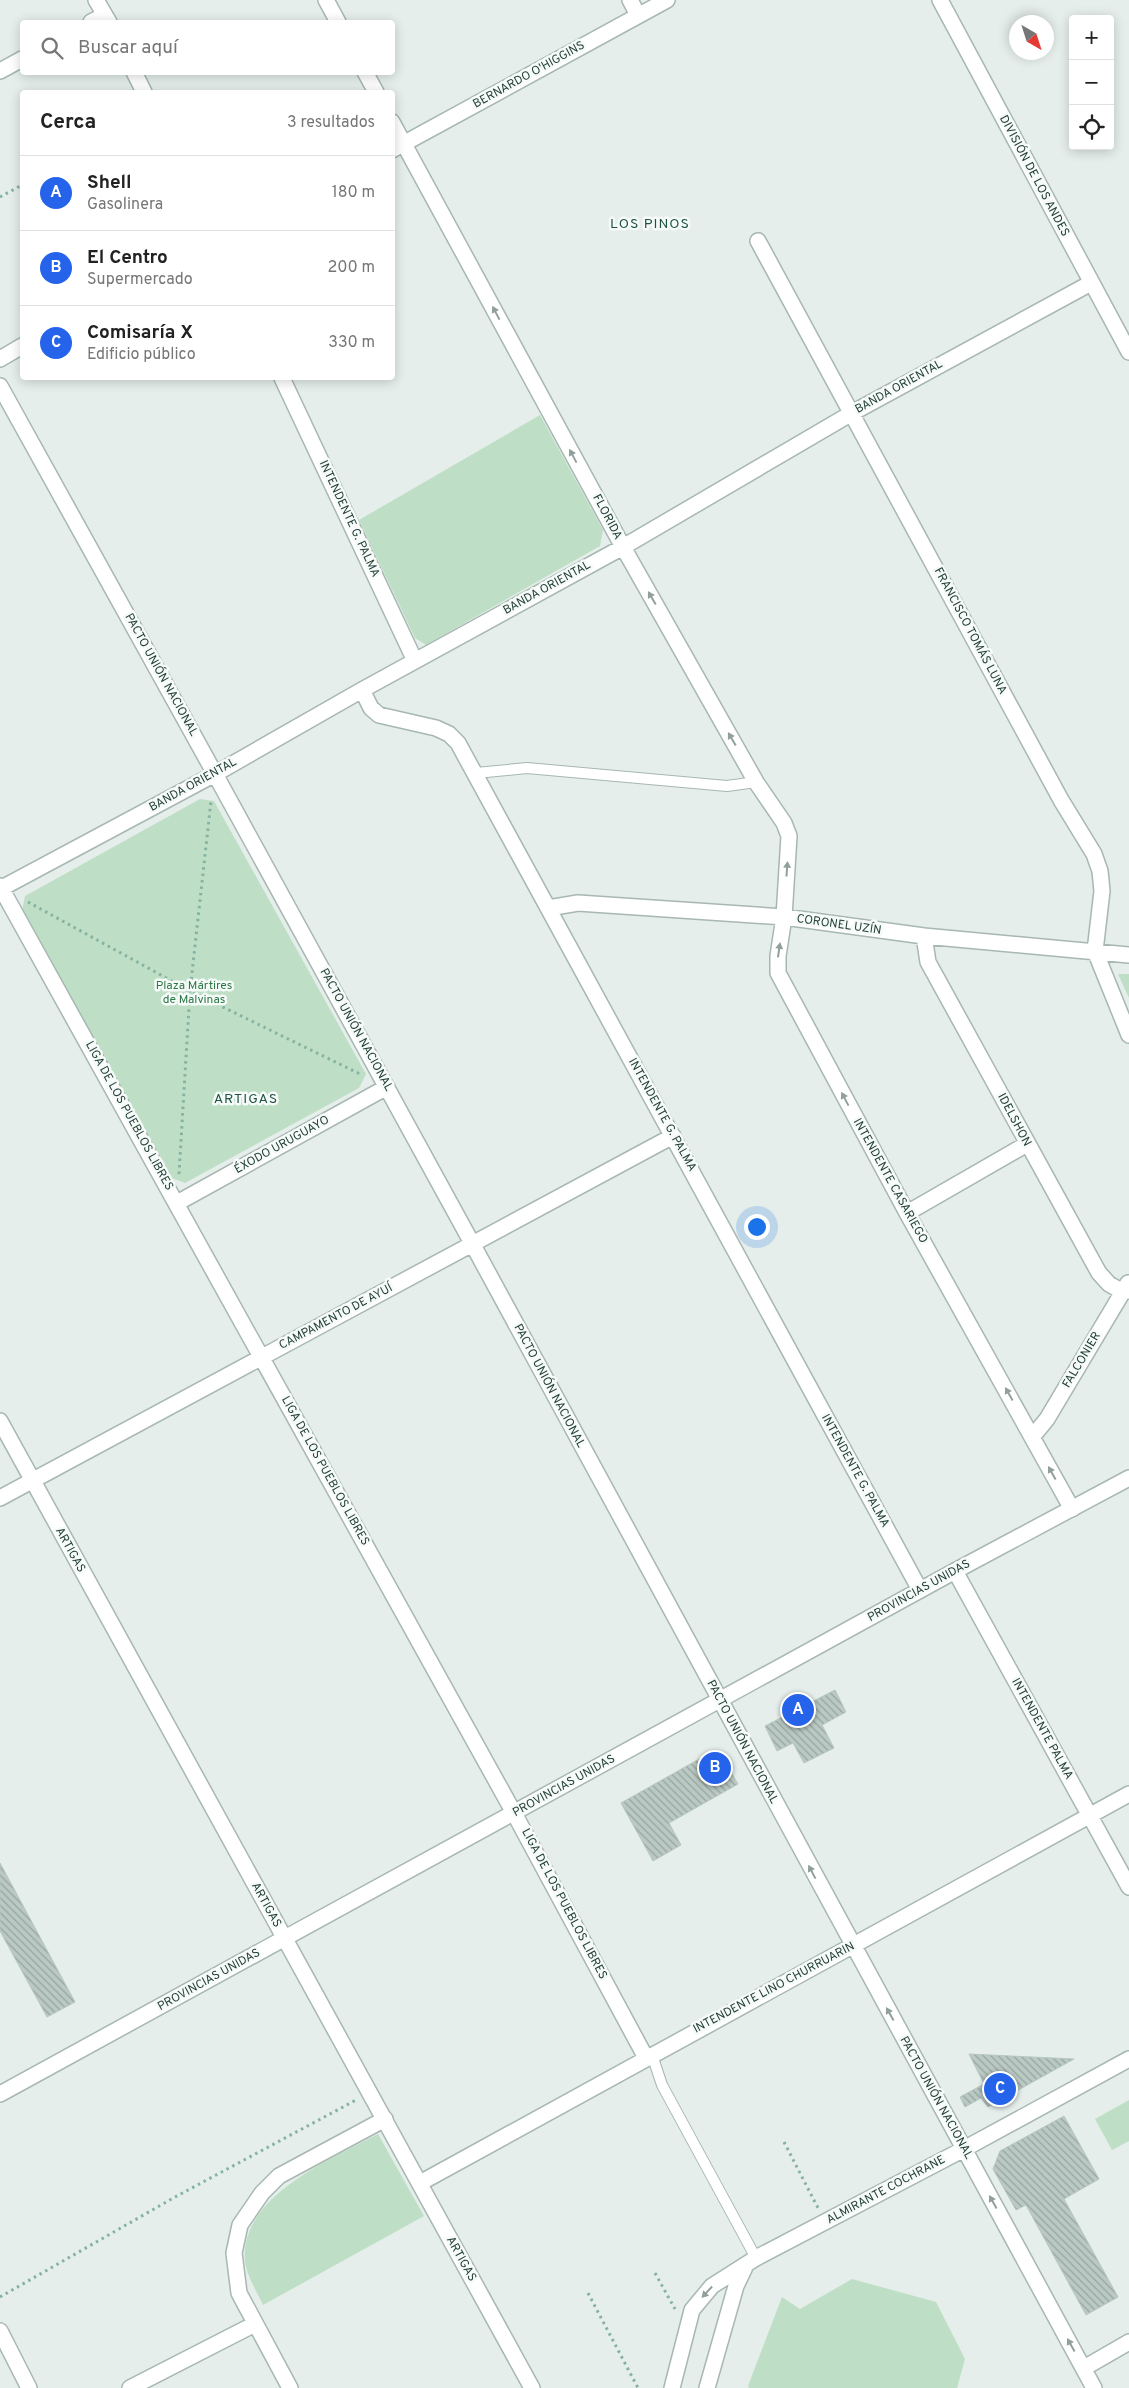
<!DOCTYPE html>
<html lang="es">
<meta charset="utf-8">
<style>
body{margin:0;font-family:Overpass,sans-serif;background:#f6f6f6;color:#222}
.controls{position:absolute;right:15px;top:15px;display:grid;overflow:hidden;border-radius:5px;box-shadow:0 2px 12px #0003}
.controls button{width:45px;height:45px;display:grid;place-items:center;padding:0;border:0;border-bottom:1px solid #e0e0e0;background:#fff;color:#222;font:25px sans-serif}
.compass{position:absolute;left:1009px;top:15px;width:45px;height:45px;border-radius:50%;background:#fff;box-shadow:0 2px 12px #0003;rotate:141deg}
.you{position:absolute;left:756px;top:1226px;width:18px;height:18px;margin:-12px;border:4px solid #fff;border-radius:50%;background:#1a73e8;box-shadow:0 0 0 8px #1a73e833}
.badge{display:grid;place-items:center;width:32px;height:32px;border-radius:50%;background:#2563eb;color:#fff;font-size:16px;font-weight:700}
.pin{position:absolute;translate:-50% -50%;border:2px solid #fff;box-shadow:0 1px 5px #0006}
.list{margin:0;padding:0;list-style:none}
h2{display:flex;justify-content:space-between;align-items:center;height:65px;margin:0;padding:0 20px;font-size:21px}
h2 small{font-size:16px;font-weight:400;color:#767676}
.list li{display:grid;grid-template-columns:32px 1fr auto;gap:15px;align-items:center;box-sizing:border-box;height:75px;padding:0 20px;border-top:1px solid #e0e0e0}
.list b{display:block;font-size:19px;white-space:nowrap}
.list p{margin:0;font-size:16px;white-space:nowrap;color:#767676}
.list em{font-size:16px;font-style:normal;color:#767676}
.icon{flex:none;width:28px;height:28px;fill:none;stroke:currentColor;stroke-width:2;stroke-linecap:round;stroke-linejoin:round}
.map{position:relative;flex:none;width:1129px;height:2388px;overflow:hidden}
.search{position:absolute;background:#fff;box-shadow:0 2px 12px #0003;left:20px;top:20px;width:375px;height:55px;display:flex;align-items:center;gap:12px;box-sizing:border-box;padding:0 18px;border-radius:5px;color:#767676;font-size:19px}
.panel{position:absolute;background:#fff;box-shadow:0 2px 12px #0003;left:20px;top:90px;width:375px;height:290px;border-radius:5px}
.map>svg:first-child{display:block}
.park{fill:#bedfc6}
.building{fill:url(#building-back-hatch);stroke:#b7c8c0}
.lines{fill:none;stroke-linecap:round;stroke-linejoin:round}
.service-casing{stroke:#a7b7b1;stroke-width:12}
.minor-casing{stroke:#a7b7b1;stroke-width:18}
.tertiary-casing{stroke:#a7b7b1;stroke-width:18}
.path{stroke:#85b2a2;stroke-width:3;stroke-dasharray:2.5 4;stroke-linecap:butt}
.service{stroke:#fff;stroke-width:10}
.minor{stroke:#fff;stroke-width:15}
.tertiary{stroke:#fff;stroke-width:15}
.oneway{fill:#92a09c}
.labels{text-anchor:middle;dominant-baseline:central;stroke-width:5;stroke-linejoin:round;paint-order:stroke}
.street-label{font-size:12px;fill:#244138;stroke:#f6faf8}
.park-label{font-size:12px;fill:#2d7847;stroke:#f6faf8}
.neighbourhood-label{font-size:14px;letter-spacing:1px;fill:#1f5344;stroke:#f6faf8}
</style>
<div class="map">
<svg width="1129" height="2388" viewBox="0 0 1129 2388">
<defs>
<pattern id="building-back-hatch" width="6" height="6" patternUnits="userSpaceOnUse" patternTransform="scale(1.25)"><rect width="6" height="6" fill="#bac9c3"/><path d="M-1 5l2 2M0 0l6 6M5-1l2 2" fill="none" stroke="#97a59f"/></pattern>
</defs>
<rect width="100%" height="100%" fill="#e5eeea"/>
<!-- park -->
<path class="park" d="M540,415L603,530L600,546L426,645L415,638L359,520Z
M200,799L214,801L366,1074L359,1088L185,1183L169,1177L22,911L25,896Z
M1118,974H1129V998Z
M1129,2100V2141L1112,2150L1095,2119Z
M378,2134L424,2216L263,2305C257,2292 247,2276 245,2262C239,2196 330,2160 378,2134Z
M852,2279L936,2302L965,2359L957,2388H749L748,2386L782,2297L800,2309Z"/>
<!-- building -->
<path class="building" d="M835,1690L846,1712L822,1725L834,1748L804,1763L793,1743L777,1751L765,1726Z
M708,1754L722,1757L738,1784L669,1823L681,1845L653,1861L621,1803Z
M0,1863L75,2002L47,2017L0,1931Z
M969,2054L1074,2059L988,2107L981,2098L965,2107L960,2097L984,2084Z
M1064,2116L1099,2179L1064,2199L1118,2297L1086,2315L1026,2205L1016,2210L993,2169L1000,2151Z"/>
<g class="lines">
<!-- service casing -->
<g class="service-casing">
<path id="service" d="M476,773L527,768L727,786L756,782
M652,2055L662,2085L756,2258"/>
</g>
<!-- minor casing -->
<g class="minor-casing">
<path id="minor" d="M96,0L109,22
M326,0L338,22
M630,0L638,15
M91,22L105,15
M0,71L22,59
M134,72L144,92
M365,72L376,92
M392,122L623,547L756,782L784,823L789,836L784,917L778,956V973L907,1213L1072,1509
M758,241L1061,800L1094,854L1100,871L1102,891L1095,951L1129,1035
M282,378L415,661
M0,386L215,774L473,1245L1094,2388
M362,690L371,708L379,715L436,728L449,734L458,743L920,1590
M0,886L514,1813L646,2058
M0,889L215,774L362,690L623,547L852,413L1091,283
M548,908L578,903L784,917L924,936L1129,955
M924,936L928,962L1099,1273L1109,1284L1123,1292L1129,1291
M177,1203L387,1087
M907,1213L1027,1144
M1033,1436L1047,1419L1128,1283
M0,1498L673,1136
M955,1571L1129,1887
M420,2183L1129,1794
M0,2331L29,2388
M1084,2368L1129,2342
M130,2388L255,2324
M290,2388L239,2293L234,2253L240,2225L262,2193L279,2176L385,2119
M672,2388L692,2310L712,2286L756,2258L964,2149L1129,2059
M707,2388L736,2286L746,2265"/>
</g>
<!-- tertiary casing -->
<g class="tertiary-casing">
<path id="tertiary" d="M940,0L1129,352
M392,150L667,0
M0,359L22,346
M0,1421L532,2388
M0,2094L955,1571L1129,1478"/>
</g>
<!-- path -->
<path class="path" d="M0,197L22,185
M28,902L190,991L360,1074
M179,1174L190,991L211,801
M784,2142L818,2208
M655,2273L675,2309
M588,2293L638,2388
M0,2297L175,2197L356,2100"/>
<!-- service -->
<use href="#service" class="service"/>
<!-- minor -->
<use href="#minor" class="minor"/>
<!-- tertiary -->
<use href="#tertiary" class="tertiary"/>
</g>
<!-- one-way arrows -->
<defs><path id="oneway-solid" d="M-6-.8H1V-3.2L6.5 0L1 3.2V.8H-6Z" transform="scale(1.25)"/></defs>
<g class="oneway">
<use href="#oneway-solid" transform="translate(496 313) rotate(-118)"/>
<use href="#oneway-solid" transform="translate(573 456) rotate(-118)"/>
<use href="#oneway-solid" transform="translate(652 598) rotate(-120)"/>
<use href="#oneway-solid" transform="translate(732 739) rotate(-120)"/>
<use href="#oneway-solid" transform="translate(787 869) rotate(-86)"/>
<use href="#oneway-solid" transform="translate(779 950) rotate(-82)"/>
<use href="#oneway-solid" transform="translate(845 1099) rotate(-118)"/>
<use href="#oneway-solid" transform="translate(1009 1394) rotate(-119)"/>
<use href="#oneway-solid" transform="translate(1052 1473) rotate(-119)"/>
<use href="#oneway-solid" transform="translate(812 1872) rotate(-118)"/>
<use href="#oneway-solid" transform="translate(890 2014) rotate(-119)"/>
<use href="#oneway-solid" transform="translate(993 2202) rotate(-119)"/>
<use href="#oneway-solid" transform="translate(707 2292) rotate(133)"/>
<use href="#oneway-solid" transform="translate(1071 2345) rotate(-119)"/>
</g>
<g class="labels">
<!-- street labels -->
<g class="street-label">
<text transform="translate(529 75) rotate(-29)">BERNARDO O'HIGGINS</text>
<text transform="translate(1034 176) rotate(62)">DIVISIÓN DE LOS ANDES</text>
<text transform="translate(899 387) rotate(-29)">BANDA ORIENTAL</text>
<text transform="translate(607 517) rotate(62)">FLORIDA</text>
<text transform="translate(349 519) rotate(65)">INTENDENTE G. PALMA</text>
<text transform="translate(547 588) rotate(-29)">BANDA ORIENTAL</text>
<text transform="translate(970 631) rotate(62)">FRANCISCO TOMÁS LUNA</text>
<text transform="translate(161 675) rotate(61)">PACTO UNIÓN NACIONAL</text>
<text transform="translate(193 785) rotate(-29)">BANDA ORIENTAL</text>
<text transform="translate(839 925) rotate(8)">CORONEL UZÍN</text>
<text transform="translate(356 1030) rotate(61)">PACTO UNIÓN NACIONAL</text>
<text transform="translate(662 1115) rotate(61)">INTENDENTE G. PALMA</text>
<text transform="translate(129 1116) rotate(61)">LIGA DE LOS PUEBLOS LIBRES</text>
<text transform="translate(1014 1120) rotate(62)">IDELSHON</text>
<text transform="translate(282 1145) rotate(-29)">ÉXODO URUGUAYO</text>
<text transform="translate(890 1181) rotate(61)">INTENDENTE CASARIEGO</text>
<text transform="translate(336 1317) rotate(-28)">CAMPAMENTO DE AYUÍ</text>
<text transform="translate(1082 1360) rotate(-59)">FALCONIER</text>
<text transform="translate(549 1386) rotate(62)">PACTO UNIÓN NACIONAL</text>
<text transform="translate(325 1471) rotate(61)">LIGA DE LOS PUEBLOS LIBRES</text>
<text transform="translate(855 1471) rotate(61)">INTENDENTE G. PALMA</text>
<text transform="translate(70 1550) rotate(61)">ARTIGAS</text>
<text transform="translate(919 1591) rotate(-29)">PROVINCIAS UNIDAS</text>
<text transform="translate(1042 1729) rotate(61)">INTENDENTE PALMA</text>
<text transform="translate(742 1742) rotate(62)">PACTO UNIÓN NACIONAL</text>
<text transform="translate(564 1786) rotate(-29)">PROVINCIAS UNIDAS</text>
<text transform="translate(564 1904) rotate(62)">LIGA DE LOS PUEBLOS LIBRES</text>
<text transform="translate(266 1905) rotate(61)">ARTIGAS</text>
<text transform="translate(209 1980) rotate(-29)">PROVINCIAS UNIDAS</text>
<text transform="translate(774 1988) rotate(-28)">INTENDENTE LINO CHURRUARIN</text>
<text transform="translate(936 2098) rotate(61)">PACTO UNIÓN NACIONAL</text>
<text transform="translate(886 2190) rotate(-28)">ALMIRANTE COCHRANE</text>
<text transform="translate(461 2259) rotate(61)">ARTIGAS</text>
</g>
<!-- park labels -->
<g class="park-label">
<text x="194" y="986">Plaza Mártires<tspan x="194" dy="14">de Malvinas</tspan></text>
</g>
<!-- neighbourhood labels -->
<g class="neighbourhood-label">
<text x="650" y="224">LOS PINOS</text>
<text x="246" y="1099">ARTIGAS</text>
</g>
</g>
</svg>
<div class="controls">
<button>+</button>
<button>−</button>
<button><svg class="icon" aria-label="locate" viewBox="0 0 24 24"><circle cx="12" cy="12" r="6"/><path d="M12 2v4M12 18v4M2 12h4M18 12h4"/></svg></button>
</div>
<svg class="compass" viewBox="-18 -18 36 36"><path d="M0-13l5 13h-10z" fill="#e53935"/><path d="M0 13l5-13h-10z" fill="#767676"/></svg>
<div class="you"></div>
<div class="pin badge" style="left:798px;top:1710px">A</div>
<div class="pin badge" style="left:715px;top:1768px">B</div>
<div class="pin badge" style="left:1000px;top:2089px">C</div>
<div class="search"><svg class="icon" aria-label="search" viewBox="0 0 24 24"><circle cx="10" cy="10" r="6"/><path d="M15 15l6 6"/></svg>Buscar aquí</div>
<section class="panel">
<h2>Cerca<small>3 resultados</small></h2>
<ul class="list">
<li><span class="badge">A</span><div><b>Shell</b><p>Gasolinera</p></div><em>180 m</em></li>
<li><span class="badge">B</span><div><b>El Centro</b><p>Supermercado</p></div><em>200 m</em></li>
<li><span class="badge">C</span><div><b>Comisaría X</b><p>Edificio público</p></div><em>330 m</em></li>
</ul>
</section>
</div>
